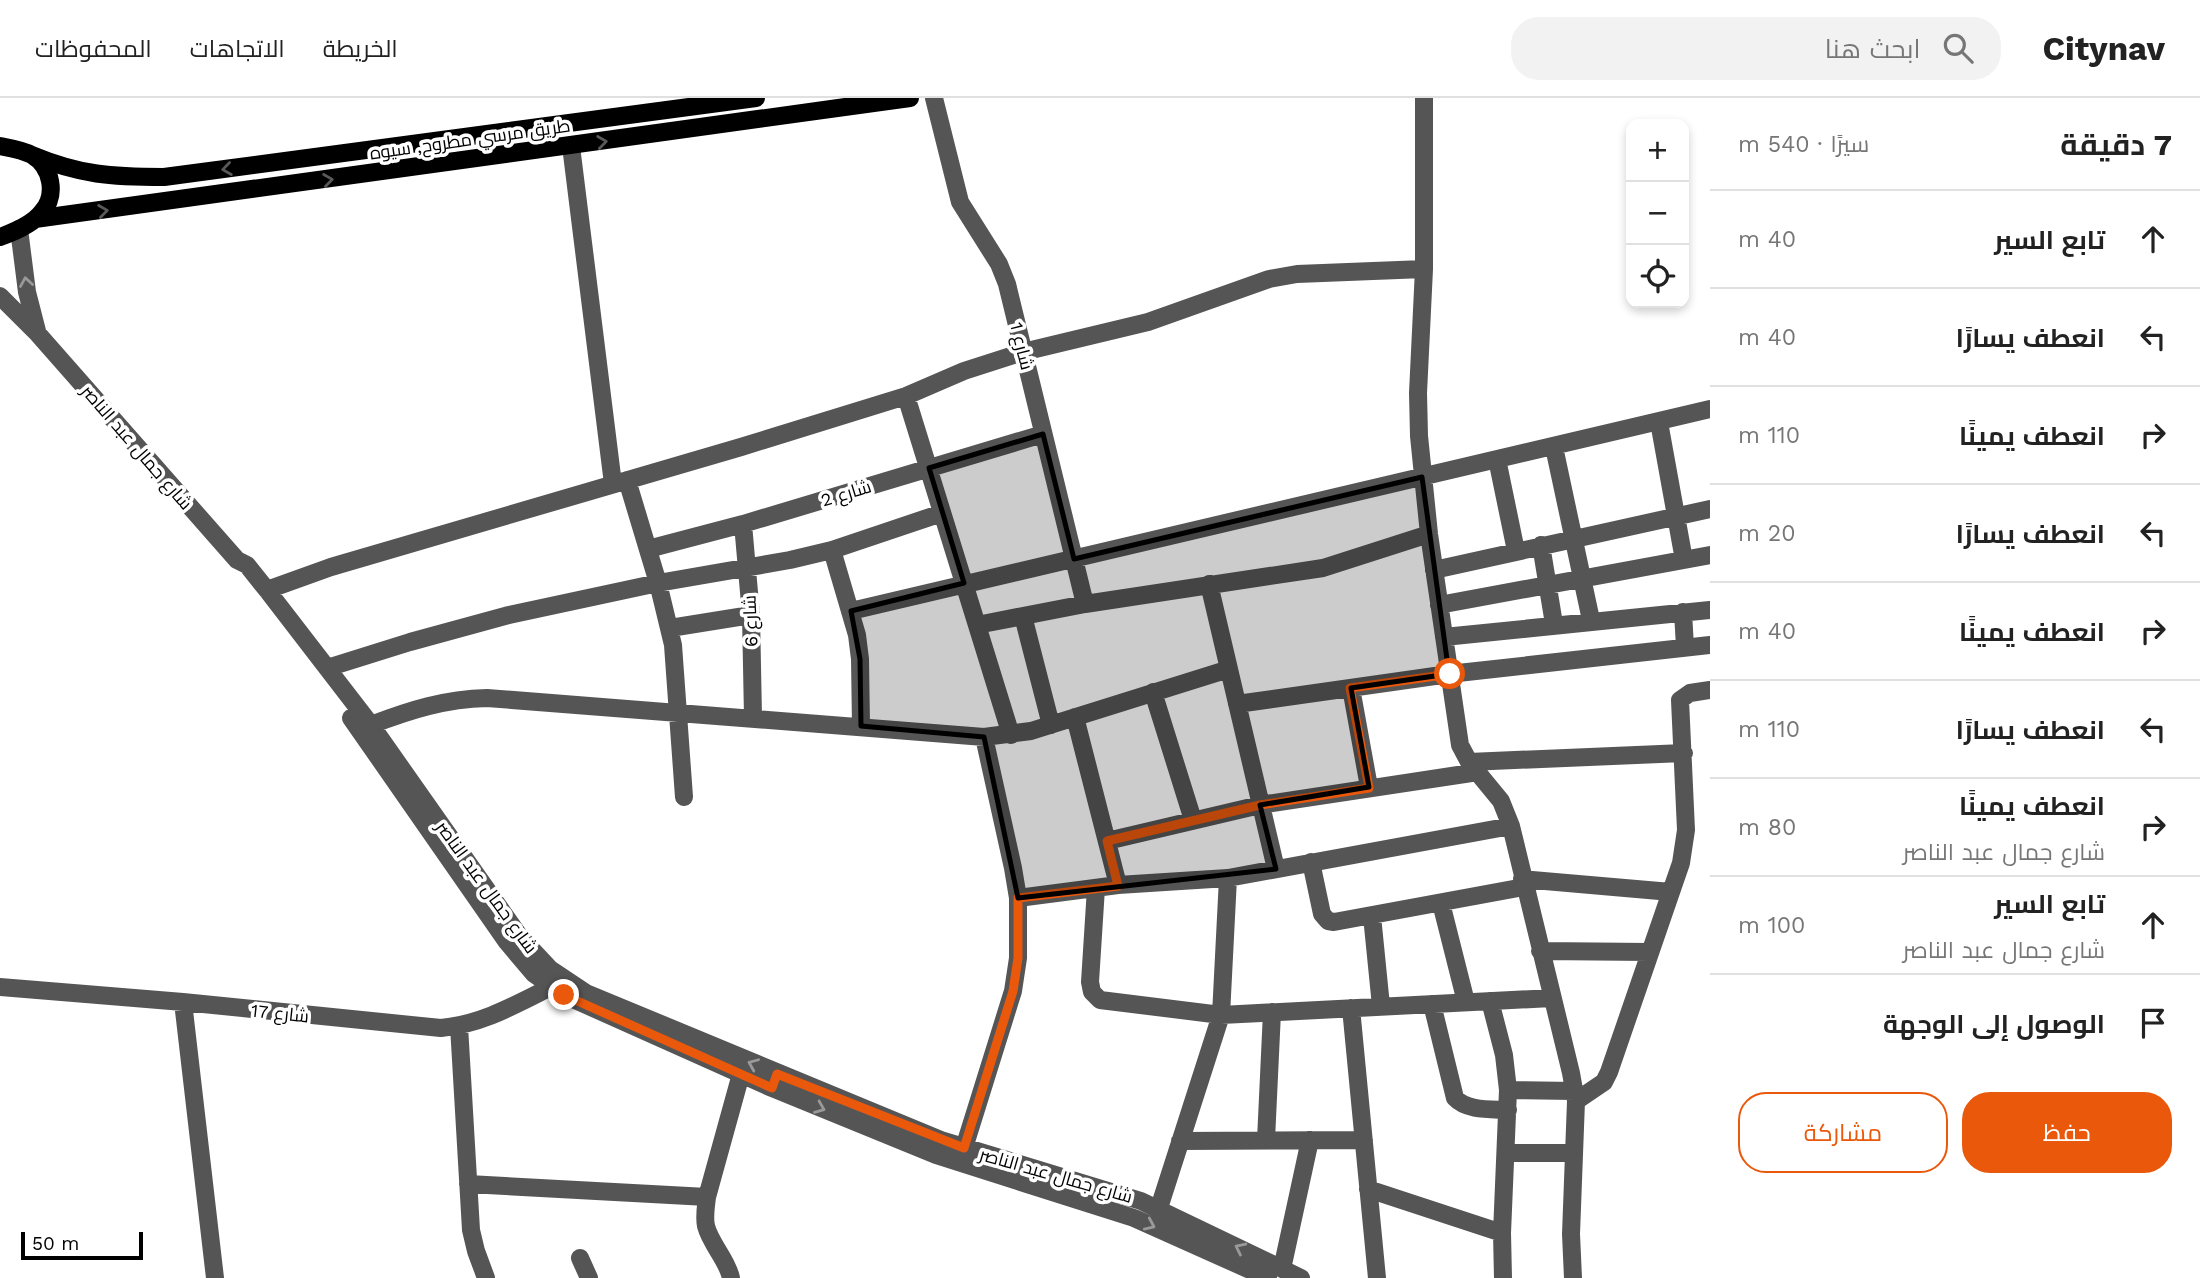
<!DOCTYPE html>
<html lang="ar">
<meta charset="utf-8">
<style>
body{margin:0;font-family:"Work Sans",Cairo,sans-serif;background:#f2f2f2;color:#222;direction:rtl}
.controls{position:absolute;right:21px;top:21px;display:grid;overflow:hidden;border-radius:14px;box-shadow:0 4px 10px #0003}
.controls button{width:63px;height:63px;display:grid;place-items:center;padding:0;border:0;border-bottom:2px solid #e0e0e0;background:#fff;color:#222;font:35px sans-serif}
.scale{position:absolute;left:21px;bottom:18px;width:122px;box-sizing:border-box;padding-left:7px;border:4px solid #000;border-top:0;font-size:19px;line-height:24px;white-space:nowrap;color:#000;-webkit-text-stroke:5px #fff;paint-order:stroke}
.stop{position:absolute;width:21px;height:21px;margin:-16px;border:5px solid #ea580c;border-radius:50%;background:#fff}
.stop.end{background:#ea580c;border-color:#fff;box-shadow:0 2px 7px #0008}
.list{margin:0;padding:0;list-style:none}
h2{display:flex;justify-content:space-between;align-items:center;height:91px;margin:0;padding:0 28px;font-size:30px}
h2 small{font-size:23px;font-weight:400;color:#767676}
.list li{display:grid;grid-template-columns:46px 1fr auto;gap:21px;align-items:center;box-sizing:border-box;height:98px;padding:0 28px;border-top:2px solid #e0e0e0}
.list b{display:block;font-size:26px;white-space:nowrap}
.list p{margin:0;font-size:23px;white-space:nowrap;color:#767676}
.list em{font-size:23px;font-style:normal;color:#767676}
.actions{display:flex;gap:14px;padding:21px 28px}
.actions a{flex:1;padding:16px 0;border:2px solid #ea580c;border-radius:28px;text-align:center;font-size:24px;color:#ea580c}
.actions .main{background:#ea580c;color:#fff}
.icon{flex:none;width:38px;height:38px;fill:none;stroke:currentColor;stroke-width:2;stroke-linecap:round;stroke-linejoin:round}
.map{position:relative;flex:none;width:1710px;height:1180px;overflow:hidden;direction:ltr}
header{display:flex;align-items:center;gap:42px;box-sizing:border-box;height:98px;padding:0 35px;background:#fff;border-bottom:2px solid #e0e0e0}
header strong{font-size:33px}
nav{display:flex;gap:38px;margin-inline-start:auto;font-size:24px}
.search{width:490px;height:63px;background:#f2f2f2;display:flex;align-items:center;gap:18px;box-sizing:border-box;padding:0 24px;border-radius:28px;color:#767676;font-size:26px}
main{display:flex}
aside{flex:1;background:#fff}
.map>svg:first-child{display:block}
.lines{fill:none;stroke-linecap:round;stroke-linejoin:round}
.minor{stroke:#555;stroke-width:18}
.major{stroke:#000;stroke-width:18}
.oneway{stroke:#595959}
.oneway2{stroke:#999}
.route{stroke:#ea580c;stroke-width:9}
.marked{fill:#000;fill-opacity:0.2;stroke:#000;stroke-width:5;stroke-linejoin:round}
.labels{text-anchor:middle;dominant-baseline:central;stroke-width:7;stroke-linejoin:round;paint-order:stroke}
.street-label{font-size:18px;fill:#000;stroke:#fff}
</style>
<header>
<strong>Citynav</strong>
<div class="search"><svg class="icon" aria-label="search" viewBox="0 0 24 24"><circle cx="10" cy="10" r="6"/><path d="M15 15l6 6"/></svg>ابحث هنا</div>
<nav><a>الخريطة</a><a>الاتجاهات</a><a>المحفوظات</a></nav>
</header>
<main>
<aside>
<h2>7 دقيقة<small>سيرًا · 540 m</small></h2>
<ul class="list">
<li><svg class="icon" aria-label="ahead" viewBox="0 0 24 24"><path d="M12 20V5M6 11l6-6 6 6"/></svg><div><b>تابع السير</b></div><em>40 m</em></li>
<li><svg class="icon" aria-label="left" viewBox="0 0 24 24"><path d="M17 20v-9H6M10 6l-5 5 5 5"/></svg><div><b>انعطف يسارًا</b></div><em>40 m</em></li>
<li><svg class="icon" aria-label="right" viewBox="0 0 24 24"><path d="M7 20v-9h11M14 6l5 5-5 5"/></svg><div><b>انعطف يمينًا</b></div><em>110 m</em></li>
<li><svg class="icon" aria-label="left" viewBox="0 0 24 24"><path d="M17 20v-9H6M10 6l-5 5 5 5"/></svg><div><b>انعطف يسارًا</b></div><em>20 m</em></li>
<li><svg class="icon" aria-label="right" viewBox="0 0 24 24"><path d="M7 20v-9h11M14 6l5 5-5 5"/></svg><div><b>انعطف يمينًا</b></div><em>40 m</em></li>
<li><svg class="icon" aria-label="left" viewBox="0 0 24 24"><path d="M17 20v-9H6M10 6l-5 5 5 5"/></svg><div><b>انعطف يسارًا</b></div><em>110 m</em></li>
<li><svg class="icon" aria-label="right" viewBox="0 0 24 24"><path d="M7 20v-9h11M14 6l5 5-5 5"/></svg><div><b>انعطف يمينًا</b><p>شارع جمال عبد الناصر</p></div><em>80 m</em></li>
<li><svg class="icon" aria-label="ahead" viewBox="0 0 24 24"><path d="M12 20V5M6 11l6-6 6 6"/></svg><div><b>تابع السير</b><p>شارع جمال عبد الناصر</p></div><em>100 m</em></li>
<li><svg class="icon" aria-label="arrive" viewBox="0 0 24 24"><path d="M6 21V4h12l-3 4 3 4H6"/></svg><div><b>الوصول إلى الوجهة</b></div></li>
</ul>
<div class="actions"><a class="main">حفظ</a><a>مشاركة</a></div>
</aside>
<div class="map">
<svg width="1710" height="1180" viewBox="0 0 1710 1180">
<rect width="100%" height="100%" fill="#fff"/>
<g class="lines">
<!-- minor -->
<path class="minor" d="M934,0L960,104L999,166L1007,186L1085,506
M1424,0V171L1418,295L1419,338L1429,436L1460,647L1469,664L1501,703L1511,728L1571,975L1576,1003L1571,1136L1573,1180
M571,48L613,386
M19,131L27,194L37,233
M0,198L38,236L237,462L247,467L267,492L371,627L520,839L550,871L586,895L941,1042L1141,1103L1301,1180
M906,298L1011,637
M1659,324L1684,462
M1554,349L1591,522
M1497,361L1516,453
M627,382L658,485L673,547L684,699
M743,426L751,517L753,619
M1541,447L1554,526
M648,451L743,426L1043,336
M832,452L857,537L860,561L861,628
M1434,472L1710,411
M1209,486L1276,771
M267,492L331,469L741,349L906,298L964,273L1023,254L1148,224L1269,181L1297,176L1424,171
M1439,507L1710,457
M851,513L1710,311
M1683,514L1685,549
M1023,518L1051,627
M977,527L1085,506L1323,470L1429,436
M670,530L751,517
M1444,539L1710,512
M327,570L410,544L509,517L658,485L790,462L832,452L942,415
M1351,590L1369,689
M1153,594L1193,722
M1237,606L1449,576L1710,547
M1075,619L1118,787
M351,620L507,844L534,876L564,897L772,990L936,1057L1134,1120L1268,1180
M371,627C410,612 445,601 487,600L984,639L1031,633L1229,571
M1469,664L1684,655
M1107,743L1260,707L1478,674
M1311,764L1322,816L1328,823L1334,824L1524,789
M1522,781L1671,794L1681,765L1686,732L1680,602L1690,595L1710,592
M1096,790L1090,884L1092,894L1100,902L1221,917L1552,900
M1018,800L1118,787L1228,780L1511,728
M1441,805L1466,904
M1372,818L1381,908
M1540,853L1650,854
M0,889L183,904L441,930C482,926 515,907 551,889
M1490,903L1504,957L1508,992L1502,1135L1503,1180
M183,904L215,1180
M1432,906L1455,1000C1467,1013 1491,1011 1508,1012
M1351,910L1377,1180
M459,928L471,1132L476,1153L486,1180
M1508,992L1574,993
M1576,1003L1604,984L1609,974L1671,794
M1266,1042L1272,914
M1180,1043L1364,1042
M964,1050L1013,893L1018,860V800L1013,770L984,639
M1506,1055H1574
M468,1086L707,1099
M1368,1091L1502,1135
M1159,1110L1221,917L1228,780
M580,1160L589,1180
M1282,1171L1310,1042
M731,1180C727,1161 711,1147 706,1128C704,1119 706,1108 707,1099L741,976"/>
<!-- major -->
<path class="major" d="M0,48C10,50 23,52 32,57C52,69 57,97 42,114C33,126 14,134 0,139
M32,57C80,77 112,79 164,79L756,0
M35,121L910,0"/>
</g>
<!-- one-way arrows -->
<defs><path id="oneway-chevron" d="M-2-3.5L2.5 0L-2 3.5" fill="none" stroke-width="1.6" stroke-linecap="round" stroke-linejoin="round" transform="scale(1.75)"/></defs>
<g class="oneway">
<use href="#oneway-chevron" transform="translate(602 44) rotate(-8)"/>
<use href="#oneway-chevron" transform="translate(227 71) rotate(172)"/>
<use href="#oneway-chevron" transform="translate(328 82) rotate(-8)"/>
<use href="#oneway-chevron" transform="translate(103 113) rotate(-8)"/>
</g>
<g class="oneway2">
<use href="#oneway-chevron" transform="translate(26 184) rotate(-99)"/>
<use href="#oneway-chevron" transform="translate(753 966) rotate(-157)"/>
<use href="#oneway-chevron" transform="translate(820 1010) rotate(22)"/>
<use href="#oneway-chevron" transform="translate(1150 1127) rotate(24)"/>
<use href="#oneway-chevron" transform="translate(1240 1150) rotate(-154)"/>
</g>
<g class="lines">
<!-- route -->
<path class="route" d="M564,897L772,990L777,976L964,1050L1013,893L1018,860V800L1118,788L1107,743L1260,707L1369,690L1350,590L1450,576"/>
</g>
<!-- marked area -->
<path class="marked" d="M1043,336L1074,461L1422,379L1449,576L1351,590L1369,689L1260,707L1276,771L1018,800L984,639L861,628L860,561L851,513L964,485L929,370Z"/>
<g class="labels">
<!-- street labels -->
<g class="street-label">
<text transform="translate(470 41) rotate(-8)">طريق مرسي مطروح, سيوه</text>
<text transform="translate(1022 248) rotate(76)">شارع 1</text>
<text transform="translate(137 349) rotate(49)">شارع جمال عبد الناصر</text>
<text transform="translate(846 395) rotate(-17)">شارع 2</text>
<text transform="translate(750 523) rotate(-92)">شارع 6</text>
<text transform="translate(487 789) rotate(54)">شارع جمال عبد الناصر</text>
<text transform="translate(280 915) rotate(6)">شارع 17</text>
<text transform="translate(1056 1077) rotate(16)">شارع جمال عبد الناصر</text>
</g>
</g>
</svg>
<div class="controls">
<button>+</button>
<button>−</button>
<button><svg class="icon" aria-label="locate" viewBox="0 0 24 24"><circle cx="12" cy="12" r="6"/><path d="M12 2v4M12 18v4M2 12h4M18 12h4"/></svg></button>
</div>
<div class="scale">50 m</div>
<div class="stop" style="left:1450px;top:576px"></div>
<div class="stop end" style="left:564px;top:897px"></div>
</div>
</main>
